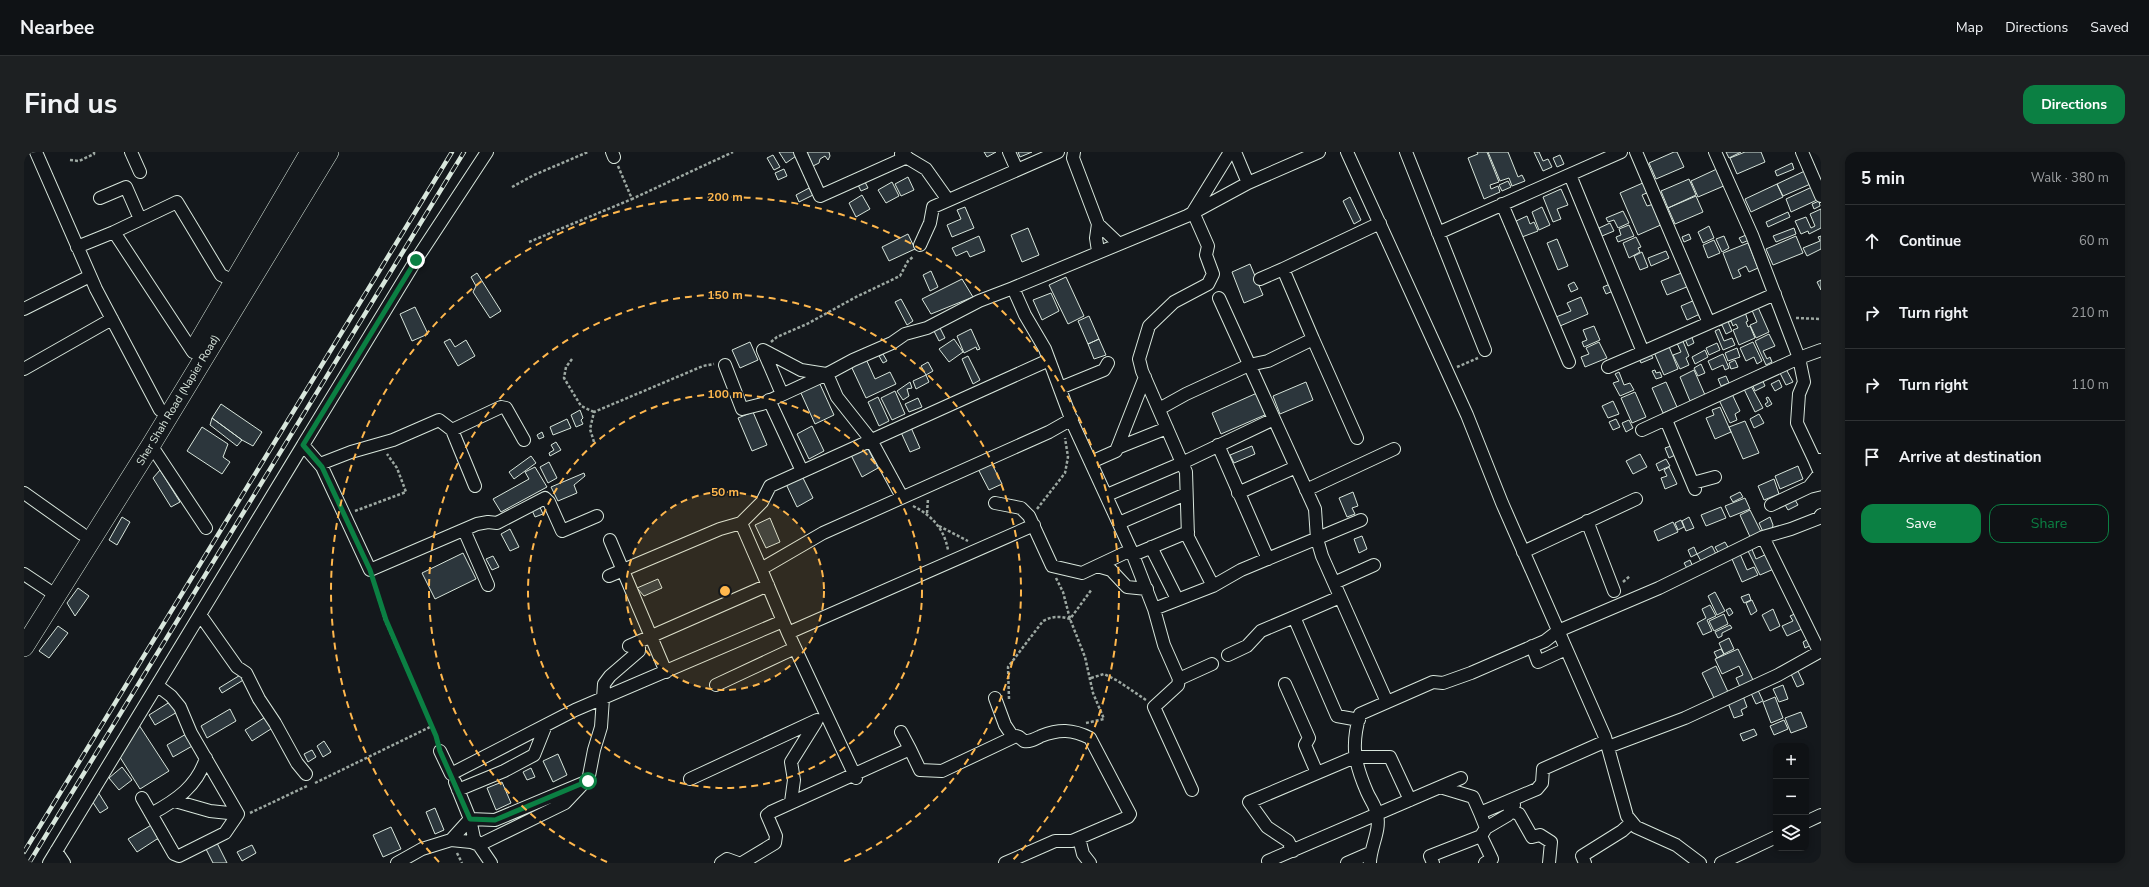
<!DOCTYPE html>
<meta charset="utf-8">
<style>
body{margin:0;font-family:"Nunito Sans",sans-serif;background:#1d2022;color:#f1f3f6}
.controls{position:absolute;right:12px;bottom:12px;display:grid;overflow:hidden;border-radius:8px;box-shadow:0 2px 6px #0003}
.controls button{width:36px;height:36px;display:grid;place-items:center;padding:0;border:0;border-bottom:1px solid #2f3234;background:#0f1215;color:#f1f3f6;font:20px sans-serif}
.stop{position:absolute;width:12px;height:12px;margin:-9px;border:3px solid #0b8043;border-radius:50%;background:#fff}
.stop.end{background:#0b8043;border-color:#fff;box-shadow:0 1px 4px #0008}
.list{margin:0;padding:0;list-style:none}
h2{display:flex;justify-content:space-between;align-items:center;height:52px;margin:0;padding:0 16px;font-size:17px}
h2 small{font-size:13px;font-weight:400;color:#9b9ea0}
.list li{display:grid;grid-template-columns:26px 1fr auto;gap:12px;align-items:center;box-sizing:border-box;height:72px;padding:0 16px;border-top:1px solid #2f3234}
.list b{display:block;font-size:15px;white-space:nowrap}
.list em{font-size:13px;font-style:normal;color:#9b9ea0}
.actions{display:flex;gap:8px;padding:12px 16px}
.actions a{flex:1;padding:9px 0;border:1px solid #0b8043;border-radius:12px;text-align:center;font-size:14px;color:#0b8043}
.actions .main{background:#0b8043;color:#fff}
.icon{flex:none;width:22px;height:22px;fill:none;stroke:currentColor;stroke-width:2;stroke-linecap:round;stroke-linejoin:round}
.map{position:relative;flex:none;width:1797px;height:711px;overflow:hidden;border-radius:12px}
header{display:flex;align-items:center;gap:24px;box-sizing:border-box;height:56px;padding:0 20px;background:#0f1215;border-bottom:1px solid #2f3234}
header strong{font-size:19px}
nav{display:flex;gap:22px;margin-inline-start:auto;font-size:14px}
.intro{display:flex;align-items:center;justify-content:space-between;box-sizing:border-box;height:96px;padding:0 24px}
h1{margin:0;font-size:28px}
.button{padding:10px 18px;border-radius:12px;background:#0b8043;color:#fff;font-size:14px;font-weight:700}
main{display:flex;gap:24px;padding:0 24px}
aside{flex:1;background:#0f1215;border-radius:12px;box-shadow:0 2px 6px #0003}
.map>svg:first-child{display:block}
.building{fill:#2c363c;stroke:#d8e6dc}
.lines{fill:none;stroke-linecap:round;stroke-linejoin:round}
.minor-casing{stroke:#d8e6dc;stroke-width:14}
.primary-casing{stroke:#d8e6dc;stroke-width:20}
.path{stroke:#9da8a2;stroke-width:2.5;stroke-dasharray:3 2;stroke-linecap:butt}
.minor{stroke:#14181c;stroke-width:12}
.primary{stroke:#14181c;stroke-width:19}
.rail-casing{stroke:#d8e6dc;stroke-width:4.5}
.rail{stroke:#14181c;stroke-width:3;stroke-dasharray:9;stroke-linecap:butt}
.route{stroke:#0b8043;stroke-width:5}
.ring{fill:none;stroke:#ffb74d;stroke-width:2;stroke-dasharray:7 5}
.labels{text-anchor:middle;dominant-baseline:central;stroke-width:3;stroke-linejoin:round;paint-order:stroke}
.street-label{font-size:11px;fill:#d8e6dc;stroke:#14181c}
.centre{fill:#ffb74d;stroke:#14181c;stroke-width:2}
.ring-label{font-size:12px;text-anchor:middle;font-weight:bold;fill:#ffb74d;stroke:#14181c;stroke-width:3;stroke-linejoin:round;paint-order:stroke}
</style>
<header>
<strong>Nearbee</strong>
<nav><a>Map</a><a>Directions</a><a>Saved</a></nav>
</header>
<div class="intro"><h1>Find us</h1><a class="button">Directions</a></div>
<main>
<div class="map">
<svg width="1797" height="711" viewBox="0 0 1797 711">
<rect width="100%" height="100%" fill="#14181c"/>
<!-- building -->
<path class="building" d="M755,0H771L772,4L762,11Z
M783,0H805L806,4L804,8L801,4L796,7L795,11L789,14Z
M960,0H972L963,5Z
M994,0H1008L996,5Z
M1453,0H1463L1475,30L1466,33L1467,37L1474,34L1476,40L1460,47L1444,6L1454,2Z
M1464,0H1484L1494,25L1498,23L1501,29L1488,34L1485,26L1476,29Z
M1510,0H1515L1519,9L1524,7L1528,15L1519,19Z
M1650,0H1653L1660,15L1632,27L1625,11Z
M1702,0H1717L1705,6Z
M1721,0H1737L1741,10L1713,22L1706,6Z
M749,3L756,15L750,18L743,6Z
M1536,3L1540,12L1533,15L1529,6Z
M1768,11L1770,17L1753,24L1751,19Z
M1695,16L1702,33L1674,45L1667,29Z
M760,17L763,24L754,28L751,21Z
M1785,17L1791,30L1759,44L1753,32Z
M884,25L890,38L877,44L871,32Z
M1665,27L1672,43L1644,56L1637,39Z
M1484,29L1487,35L1478,39L1475,33Z
M841,30L844,36L837,39L834,33Z
M868,30L875,44L862,51L854,38Z
M1621,30L1625,40L1618,43L1623,54L1630,52L1639,72L1614,83L1596,41Z
M1753,32L1759,45L1727,60L1721,47Z
M1788,35L1793,48L1767,60L1762,47Z
M785,36L789,43L775,50L772,43Z
M1537,37L1544,53L1533,57L1537,67L1529,70L1519,45Z
M838,43L846,57L832,65L825,51Z
M1672,44L1679,60L1651,72L1644,56Z
M1326,45L1337,68L1330,72L1319,49Z
M1795,49L1796,54L1790,57L1788,52Z
M941,55L950,76L928,85L923,73L937,67L933,58Z
M1518,55L1526,73L1515,78L1508,60Z
M1797,57V76L1785,82L1784,79L1777,82L1771,69L1782,65L1787,76L1791,74L1786,62Z
M1599,59L1605,71L1594,76L1590,68L1584,70L1582,66Z
M1764,60L1766,65L1744,75L1742,70Z
M1503,64L1506,72L1510,70L1514,79L1498,85L1492,69Z
M1586,71L1590,79L1578,84L1575,76Z
M1605,73L1610,84L1594,90L1592,85L1597,83L1595,77Z
M1685,74L1690,86L1679,91L1674,80Z
M1004,76L1015,103L998,110L987,83Z
M1770,76L1772,82L1752,90L1749,84Z
M884,82L891,97L865,109L858,95Z
M1665,82L1667,87L1660,90L1658,85Z
M1722,83L1725,88L1718,91L1715,86Z
M955,84L961,99L946,105L943,99L932,104L928,96Z
M1700,84L1705,96L1698,100L1692,87Z
M1772,84L1779,101L1749,113L1742,97Z
M1797,84V97L1783,104L1779,96L1796,89L1794,85Z
M1612,85L1617,95L1614,96L1616,100L1605,106L1599,91Z
M1533,87L1544,114L1534,118L1523,91Z
M1690,88L1696,101L1684,106L1679,93Z
M1724,91L1734,116L1725,120L1722,114L1714,118L1717,124L1709,127L1699,101Z
M1642,99L1645,106L1627,114L1624,106Z
M1618,100L1624,115L1616,118L1610,104Z
M1226,112L1239,143L1220,151L1208,120Z
M907,119L914,135L906,139L899,123Z
M1660,120L1665,134L1643,143L1637,129Z
M453,121L477,159L466,166L449,140L452,134L447,125Z
M1042,125L1060,164L1044,172L1025,133Z
M938,127L949,145L907,162L898,147Z
M1797,128V138L1793,130Z
M1550,130L1554,137L1547,140L1544,133Z
M1586,132L1589,139L1582,142L1579,135Z
M1027,141L1035,159L1018,168L1009,148Z
M1557,145L1564,162L1536,174L1532,165L1547,159L1543,151Z
M877,147L889,169L883,173L871,150Z
M1671,148L1676,162L1663,168L1657,154Z
M1733,153L1745,180L1732,186L1726,173L1733,170L1727,156Z
M391,155L404,182L388,189L376,162Z
M1721,160L1724,169L1722,170L1724,175L1726,174L1731,186L1715,193L1709,178L1714,176L1712,172L1709,174L1707,169L1705,170L1703,164Z
M1065,164L1075,187L1064,192L1054,169Z
M1702,165L1708,179L1702,182L1698,173L1695,174L1692,169Z
M1570,174L1576,188L1560,195L1558,190L1563,188L1559,178Z
M916,176L921,186L915,189L910,179Z
M947,177L956,197L953,198L952,195L940,201L933,184Z
M1695,177L1700,189L1708,186L1711,193L1699,198L1691,179Z
M1745,182L1751,194L1739,199L1743,207L1746,205L1748,210L1742,213L1731,189Z
M1667,183L1670,191L1664,194L1660,185Z
M426,187L431,195L442,188L451,204L434,214L420,190Z
M930,187L939,200L925,210L915,197Z
M1075,187L1082,203L1070,207L1064,192Z
M1658,187L1665,204L1662,206L1665,213L1656,217L1649,203L1657,200L1652,189Z
M726,190L734,208L716,216L708,198Z
M1575,190L1583,206L1561,215L1557,205L1565,202L1562,196Z
M1729,190L1738,209L1733,212L1730,205L1722,209L1716,196Z
M1693,191L1696,198L1685,203L1682,196Z
M1644,192L1654,217L1640,223L1629,198Z
M1713,196L1716,205L1704,209L1701,201Z
M1681,198L1684,205L1671,212L1668,205Z
M1626,201L1629,206L1617,211L1615,206Z
M859,202L863,209L859,211L855,204Z
M1699,202L1705,216L1701,218L1699,213L1688,218L1684,209Z
M944,204L956,228L949,232L938,207Z
M842,207L851,227L866,220L872,232L842,246L827,214Z
M1711,208L1714,215L1707,217L1705,211Z
M904,210L909,219L902,223L897,214Z
M1677,212L1681,221L1674,224L1670,216Z
M1762,217L1769,230L1762,233L1756,221Z
M1631,218L1632,221L1636,220L1638,225L1632,227L1628,219Z
M1670,218L1681,243L1666,249L1656,225Z
M1595,220L1600,233L1606,231L1610,238L1596,244L1589,231L1595,229L1591,222Z
M902,223L905,230L892,237L889,229Z
M1702,224L1705,231L1697,234L1694,227Z
M1737,225L1741,234L1731,239L1727,230Z
M1755,228L1758,235L1751,239L1747,232Z
M795,230L810,263L791,272L776,239Z
M886,230L888,236L883,237L885,244L879,248L873,239Z
M1282,230L1289,248L1256,262L1249,244Z
M1642,230L1653,255L1639,261L1628,236Z
M1726,232L1739,256L1731,260L1719,235Z
M871,239L881,262L868,268L857,246Z
M1611,240L1622,265L1608,271L1597,246Z
M1233,241L1243,262L1197,282L1188,261Z
M1708,242L1716,259L1711,262L1713,268L1706,271L1695,248Z
M854,245L865,269L855,274L844,250Z
M1744,245L1748,252L1743,255L1741,252L1744,250L1742,246Z
M894,246L898,255L885,260L881,252Z
M1589,249L1595,262L1584,266L1578,254Z
M197,252L238,280L229,294L218,288L188,266Z
M1696,255L1707,280L1691,287L1682,266L1690,263L1688,258Z
M556,258L559,266L557,268L559,272L552,275L547,263Z
M729,260L743,293L728,299L714,266Z
M1735,262L1740,271L1730,276L1726,267Z
M188,266L218,288L213,294L186,273Z
M543,267L547,276L529,283L526,275Z
M1592,267L1596,275L1589,278L1585,270Z
M1605,268L1609,276L1602,280L1598,271Z
M1721,269L1735,301L1719,307L1705,275Z
M885,271L896,296L886,300L875,276Z
M788,274L800,299L785,307L773,282Z
M178,275L204,292L199,305L206,310L198,322L163,299Z
M518,280L520,285L515,287L513,283Z
M532,290L537,298L526,304L525,301L530,298L527,293Z
M1228,294L1231,302L1210,311L1206,303Z
M1647,294L1651,303L1645,306L1641,296Z
M843,295L854,316L838,325L827,303Z
M1616,302L1623,315L1609,322L1602,309Z
M507,304L512,311L490,327L485,320Z
M1642,307L1646,314L1635,319L1632,312Z
M966,308L978,332L965,338L953,315Z
M525,310L533,326L524,331L516,315Z
M1774,314L1779,327L1756,337L1751,324Z
M511,315L523,335L477,360L469,347L505,327L501,320Z
M1645,315L1653,332L1641,337L1637,326L1643,324L1640,318Z
M136,318L156,350L147,355L129,326Z
M560,321L561,324L550,333L553,341L534,349L527,335Z
M778,324L789,346L773,355L762,332Z
M1750,327L1755,342L1740,348L1734,334Z
M1329,340L1334,354L1328,356L1331,362L1323,365L1315,346Z
M1716,340L1719,345L1709,350L1706,345Z
M1721,346L1726,357L1706,365L1701,354Z
M1770,346L1774,353L1764,358L1760,351Z
M515,353L519,362L511,365L507,356Z
M1697,355L1702,366L1682,374L1677,363Z
M1726,358L1738,382L1727,387L1716,363Z
M98,365L106,370L93,393L85,388Z
M1665,365L1670,376L1662,379L1658,369Z
M1746,365L1749,373L1748,378L1740,382L1735,371Z
M746,366L756,390L742,396L731,373Z
M1657,368L1660,375L1654,378L1651,371Z
M1649,370L1654,380L1634,389L1630,379Z
M486,377L495,395L486,399L477,382Z
M1338,384L1343,397L1335,401L1330,387Z
M1701,390L1705,397L1695,402L1691,395Z
M1688,394L1693,404L1678,411L1673,402Z
M1670,395L1673,402L1667,405L1664,398Z
M1727,395L1732,407L1745,401L1752,416L1736,423L1723,397Z
M439,401L452,427L411,447L398,421Z
M1716,402L1723,418L1730,415L1734,423L1718,430L1708,407Z
M469,404L475,415L468,418L462,407Z
M1666,408L1669,415L1664,418L1660,411Z
M634,427L638,436L620,444L613,436Z
M54,436L65,444L51,464L43,451Z
M1691,440L1701,459L1693,463L1684,444Z
M1725,442L1727,448L1720,451L1717,445Z
M1728,448L1733,459L1727,463L1722,451Z
M1686,453L1692,464L1683,468L1688,479L1679,483L1673,471L1682,466L1678,457Z
M1706,456L1709,461L1705,464L1702,458Z
M1749,457L1756,474L1746,479L1738,463Z
M1773,461L1780,476L1763,484L1758,474L1769,469L1766,464Z
M1700,462L1704,472L1690,479L1685,469Z
M1706,473L1708,476L1698,481V484L1694,486L1691,480Z
M34,474L44,481L25,506L15,499Z
M1705,486L1710,497L1700,502L1695,491Z
M1786,486L1789,492L1781,496L1779,490Z
M1697,497L1700,502L1693,506L1690,500Z
M1714,497L1729,528L1716,535L1712,526L1719,523L1715,514L1698,522L1691,507Z
M1692,514L1704,540L1690,546L1678,521Z
M1774,519L1780,532L1773,535L1767,522Z
M218,522L221,527L198,541L195,536Z
M1759,533L1764,547L1755,550L1749,537Z
M1733,536L1739,549L1732,552L1726,539Z
M1719,544L1723,555L1717,558L1719,563L1710,566L1704,551Z
M1751,545L1759,566L1747,571L1739,550Z
M149,548L155,559L131,573L125,563Z
M206,557L212,569L183,586L177,574Z
M1777,560L1783,575L1767,581L1761,566Z
M243,564L250,575L228,589L221,578Z
M1760,568L1764,577L1750,583L1746,574Z
M115,573L145,619L116,637L94,602Z
M1730,577L1733,583L1719,589L1716,582Z
M164,581L170,593L149,605L143,593Z
M300,589L307,600L299,605L293,594Z
M288,598L292,605L284,610L280,602Z
M534,602L543,623L529,630L519,609Z
M98,615L108,628L95,638L85,626Z
M507,616L511,625L503,628L499,620Z
M478,630L487,651L472,658L463,636Z
M74,640L84,656L76,661L68,649Z
M411,656L420,678L411,682L402,660Z
M129,672L139,689L133,687L113,700L104,687Z
M367,675L377,697L359,705L349,683Z
M191,687L203,711H189L180,693Z
M228,693L232,701L218,709L213,700Z"/>
<g class="lines">
<!-- minor casing -->
<g class="minor-casing">
<path id="minor" d="M12,0L72,137L136,258
M107,0L116,20
M463,0L392,108L279,293L298,315L346,418L453,372L464,370L473,371L521,346L525,350L538,379L573,364
M588,0L590,5
M776,0L796,44L883,5
M985,0L993,18
M1050,0L1049,6L1074,72L1072,86L1074,99
M1211,0L1224,31L1295,0
M1323,0L1443,263L1478,351L1581,585L1603,664L1612,675L1652,693L1676,711
M1382,0L1461,198
M1612,0L1685,171
M1778,0L1797,44
M877,2L902,17L924,48
M1546,23L1619,200L1584,215
M76,46L102,35L116,67
M1478,52L1545,210
M1074,72L1094,91
M90,80L153,50L197,123L210,129
M1414,81L1597,0
M896,93L906,71L909,55L1034,0
M53,95L90,80L169,200
M1259,117L1356,71
M1236,127L1259,117L1289,187
M989,136L1163,64L1224,31
M1195,146L1291,357L1293,387L1298,404L1363,550
M0,157L66,124
M739,198L777,218L802,222
M739,198L758,242
M1797,198L1775,206L1780,230L1775,242L1773,271L1790,307L1797,308
M1619,200L1751,142
M1025,208L746,334L738,350L717,371L737,417L799,381L1025,280L1048,267
M701,213L718,257L738,252L803,222
M0,217L88,167
M1036,236L1080,218L1084,211
M745,248L778,319
M1135,257L1162,242L1225,213L1244,209L1289,187L1333,286
M1642,268L1671,337
M428,278L451,334
M1618,278L1775,206L1728,83L1691,0
M127,293L182,376
M1194,293L1244,407
M1093,296L1143,276
M1790,307L1796,321L1785,335L1797,332
M1067,310L1092,299L1121,225
M296,312L327,300L369,288L415,268L428,278L477,255L482,256L500,288
M1669,331L1691,325
M1282,338L1370,297
M0,341L58,382
M1214,341L1272,315
M1083,343L1158,311L1250,267
M878,345L847,288L813,245L803,222L829,208L868,191L881,182L903,176L955,149L989,136L1001,163L1021,197L1049,272L1107,398L1130,457
M971,351L997,356L1005,364L1028,414L1058,421L1107,398
M1747,353L1785,335
M1563,369L1590,439
M1095,371L1162,342
M440,378L464,433
M586,388L642,520
M1127,395L1153,447
M1499,400L1612,347
M1109,403L1164,380
M1073,414L1087,418L1103,435L1123,437
M737,417L764,481L1010,373
M0,422L24,438
M585,424L696,377L717,371
M1310,431L1350,413
M1189,434L1164,385L1162,320L1118,219L1115,207L1125,174L1150,150L1184,132L1189,122L1182,103L1184,94L1169,60L1206,0
M177,464L213,515L222,521L235,547L251,571L273,611L282,622
M1270,465L1316,445
M764,481L832,626
M605,494L744,433
M1508,494L1514,510L1542,497
M1795,499L1739,385L1767,377L1795,366L1797,363
M1204,503L1223,494L1237,479L1270,465L1313,564L1335,568
M1188,512L1155,527L1140,493L1130,457L1189,434L1217,418L1337,368
M1155,527L1154,533L1130,555L1168,638
M1261,532L1285,586L1281,593L1293,621
M692,533L771,496
M134,534L147,544L156,555L167,581L214,662
M971,546L981,573L989,585
M877,580L886,597
M1584,595L1661,566L1754,523L1797,499
M416,599L427,622L551,558L759,469
M1437,626L1416,635L1449,645L1456,661
M666,627L793,568
M431,630L446,667L450,686L467,711
M434,638L480,619L510,603L522,573
M118,646L150,702L155,704L201,681L214,662
M151,649L186,659L214,662
M767,650L770,628L767,610L792,570
M1486,659L1495,662L1508,685L1516,683L1527,690L1525,711
M127,662C153,648 173,634 182,606
M1782,670L1797,663
M1462,676L1484,663L1490,653
M1457,684L1468,707L1461,711
M1055,686L1059,702L1066,711
M427,688L447,690L455,693L541,651L558,633
M32,699L40,711
M1269,699L1264,689L1243,675L1225,650L1331,605H1366L1386,648
M1244,709L1416,635
M25,711L279,293
M373,711L398,697L427,688L446,667L471,668L564,629L570,598L577,575L580,532L586,524L615,499V490
M697,711L703,707L714,711
M718,711L751,691L752,684L743,663L747,660L886,597L896,618L918,619L992,584L995,585L1000,589C1006,590 1011,587 1017,584C1035,577 1048,577 1066,586L1106,662L1104,665L1048,689H1031L981,711
M1323,711L1346,701
M1346,711C1346,695 1357,679 1353,662C1352,655 1346,647 1343,640C1330,610 1327,593 1336,562L1409,530L1419,531L1447,521L1521,489L1534,479L1635,436L1739,385
M1409,711L1406,704L1457,684L1462,676L1456,661L1513,637L1518,631L1519,617L1582,589
M1561,711L1558,704L1598,679L1608,670
M1697,711L1752,685"/>
</g>
<!-- primary casing -->
<g class="primary-casing">
<path id="primary" d="M171,196L286,0
M0,495L127,293L305,0"/>
</g>
<!-- path -->
<path class="path" d="M46,8L55,9L70,2V0
M594,14L608,47L709,0
M488,35L510,23L564,0
M505,90L608,47
M1772,166L1797,167
M747,190L753,185L783,172L832,145L876,124L884,109L890,104
M548,207L542,215L540,226L557,254L570,260
M1433,215L1454,206
M570,290L566,277L570,260L679,214L690,212
M889,354C907,363 920,376 924,398
M1013,357L1041,321L1044,305L1041,286
M331,359L382,340L373,316L363,302
M903,361L904,347
M915,374L944,389
M1032,426L1039,440L1046,467L1061,505L1069,541L1080,567L1062,571
M349,428L361,468L414,589
M1599,430L1606,424
M1067,526L1080,522L1094,529L1122,548
M985,547L984,515L1019,469C1028,464 1036,464 1046,467L1068,437
M291,631L408,574
M226,661L283,634
M433,701L438,711"/>
<!-- minor -->
<use href="#minor" class="minor"/>
<!-- primary -->
<use href="#primary" class="primary"/>
<!-- rail casing -->
<g class="rail-casing">
<path id="rail" d="M0,700L428,0
M5,711L440,0"/>
</g>
<!-- rail -->
<use href="#rail" class="rail"/>
</g>
<g class="lines">
<!-- route -->
<path class="route" d="M392,108L279,293L298,315L346,418L362,468L412,584L416,599L446,667L471,668L564,629"/>
</g>
<!-- distance rings -->
<circle cx="701" cy="439" r="99" fill="#ffb74d" fill-opacity=".12"/>
<g class="ring">
<circle cx="701" cy="439" r="99"/>
<circle cx="701" cy="439" r="197"/>
<path d="M583 710A296 296 0 1 1 819 710"/>
<path d="M415 710A394 394 0 1 1 987 710"/>
</g>
<g class="labels">
<!-- street labels -->
<g class="street-label">
<text transform="translate(154 248) rotate(-59)">Sher Shah Road (Napier Road)</text>
</g>
</g>
<circle cx="701" cy="439" r="6" class="centre"/>
<g class="ring-label">
<text x="701" y="49">200 m</text>
<text x="701" y="147">150 m</text>
<text x="701" y="246">100 m</text>
<text x="701" y="344">50 m</text>
</g>
</svg>
<div class="controls">
<button>+</button>
<button>−</button>
<button><svg class="icon" aria-label="layers" viewBox="0 0 24 24"><path d="M12 4l9 5-9 5-9-5zM3 14l9 5 9-5"/></svg></button>
</div>
<div class="stop" style="left:564px;top:629px"></div>
<div class="stop end" style="left:392px;top:108px"></div>
</div>
<aside>
<h2>5 min<small>Walk · 380 m</small></h2>
<ul class="list">
<li><svg class="icon" aria-label="ahead" viewBox="0 0 24 24"><path d="M12 20V5M6 11l6-6 6 6"/></svg><div><b>Continue</b></div><em>60 m</em></li>
<li><svg class="icon" aria-label="right" viewBox="0 0 24 24"><path d="M7 20v-9h11M14 6l5 5-5 5"/></svg><div><b>Turn right</b></div><em>210 m</em></li>
<li><svg class="icon" aria-label="right" viewBox="0 0 24 24"><path d="M7 20v-9h11M14 6l5 5-5 5"/></svg><div><b>Turn right</b></div><em>110 m</em></li>
<li><svg class="icon" aria-label="arrive" viewBox="0 0 24 24"><path d="M6 21V4h12l-3 4 3 4H6"/></svg><div><b>Arrive at destination</b></div></li>
</ul>
<div class="actions"><a class="main">Save</a><a>Share</a></div>
</aside>
</main>
